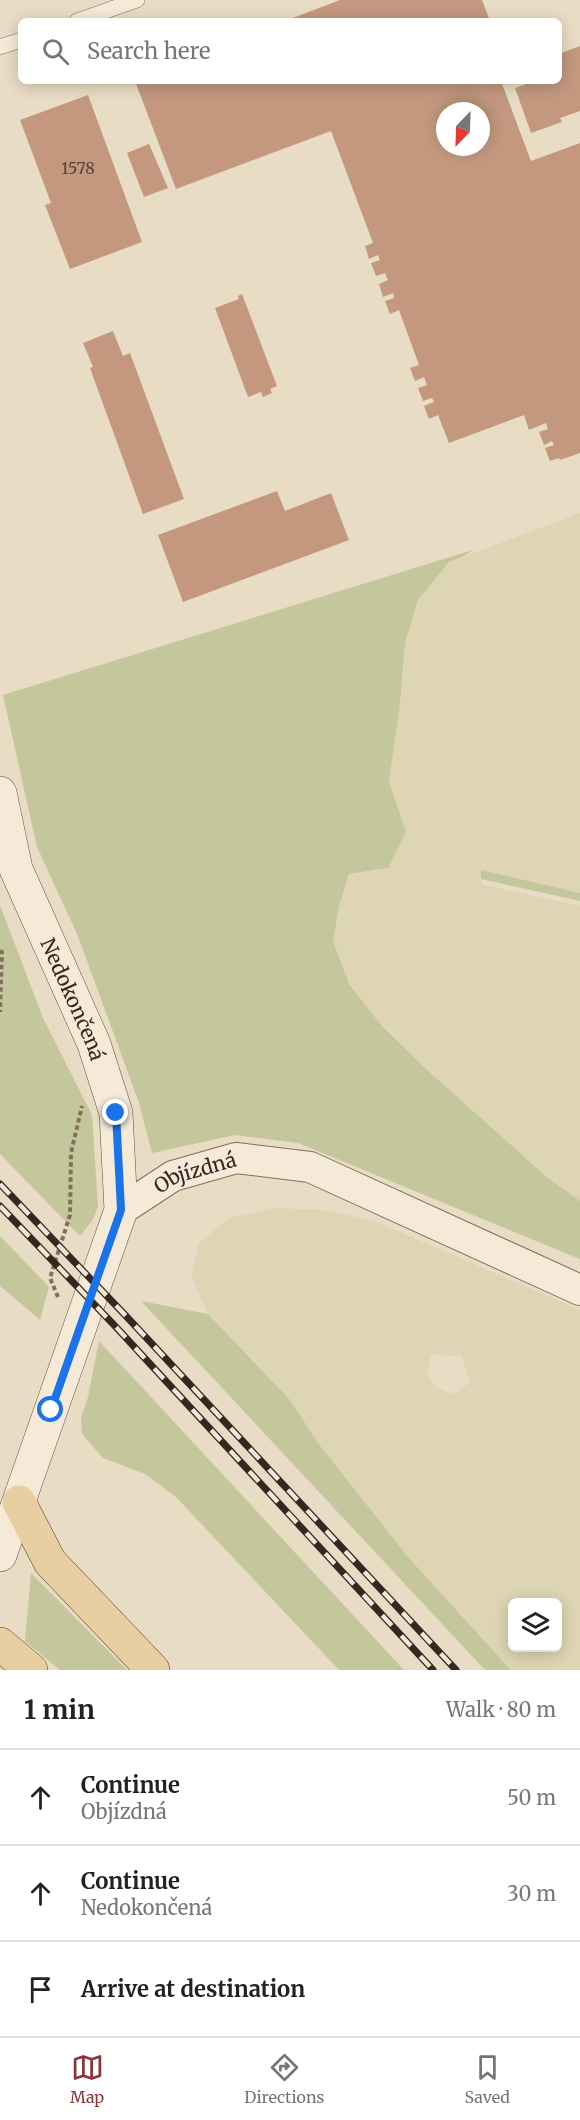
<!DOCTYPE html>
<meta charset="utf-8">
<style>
body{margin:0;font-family:Merriweather,serif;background:#f6f6f6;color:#222}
.controls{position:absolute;right:18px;bottom:18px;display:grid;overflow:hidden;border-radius:9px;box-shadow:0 3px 15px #0003}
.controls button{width:54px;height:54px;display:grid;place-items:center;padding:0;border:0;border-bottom:2px solid #e0e0e0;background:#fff;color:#222;font:30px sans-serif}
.compass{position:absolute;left:436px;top:102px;width:54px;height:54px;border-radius:50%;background:#fff;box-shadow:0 3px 15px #0003;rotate:203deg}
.stop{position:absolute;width:18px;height:18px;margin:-14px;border:4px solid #1a73e8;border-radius:50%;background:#fff}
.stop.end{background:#1a73e8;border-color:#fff;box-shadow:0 2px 6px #0008}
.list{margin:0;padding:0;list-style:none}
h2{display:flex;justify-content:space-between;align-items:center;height:78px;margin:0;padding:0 24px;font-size:26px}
h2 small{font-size:20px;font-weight:400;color:#767676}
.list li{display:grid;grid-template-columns:39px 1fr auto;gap:18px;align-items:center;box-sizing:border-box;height:96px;padding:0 24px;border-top:2px solid #e0e0e0}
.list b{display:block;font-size:22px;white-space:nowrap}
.list p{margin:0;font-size:20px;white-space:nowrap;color:#767676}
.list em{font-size:20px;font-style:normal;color:#767676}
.icon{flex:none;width:33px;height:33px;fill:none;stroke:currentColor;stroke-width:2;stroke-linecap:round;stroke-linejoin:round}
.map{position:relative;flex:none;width:580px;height:1670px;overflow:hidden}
.search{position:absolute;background:#fff;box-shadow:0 3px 15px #0003;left:18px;right:18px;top:18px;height:66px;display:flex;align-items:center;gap:15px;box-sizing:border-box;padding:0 21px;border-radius:9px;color:#767676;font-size:22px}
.sheet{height:366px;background:#fff}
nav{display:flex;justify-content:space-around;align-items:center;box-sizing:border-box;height:84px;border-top:2px solid #e0e0e0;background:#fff;font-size:16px;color:#767676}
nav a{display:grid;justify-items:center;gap:3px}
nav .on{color:#8b343a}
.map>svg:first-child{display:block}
.farmland{fill:#ded5b4;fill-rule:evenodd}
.green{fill:#c4c69b}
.building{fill:#c3987f;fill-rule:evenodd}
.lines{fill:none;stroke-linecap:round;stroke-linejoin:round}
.lane-casing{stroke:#826f5d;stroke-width:16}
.street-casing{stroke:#826f5d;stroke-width:32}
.secondary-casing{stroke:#645040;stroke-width:34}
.primary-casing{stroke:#513e31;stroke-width:34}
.path{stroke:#826f5d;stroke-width:4;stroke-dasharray:4.5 3;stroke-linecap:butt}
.lane{stroke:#f5ead8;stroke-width:15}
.street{stroke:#f5ead8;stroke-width:30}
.secondary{stroke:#f5ead8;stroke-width:33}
.primary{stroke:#e8cea1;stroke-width:33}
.rail-casing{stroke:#342820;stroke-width:7}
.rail{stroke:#f1e7d4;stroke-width:4.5;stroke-dasharray:14;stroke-linecap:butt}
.route{stroke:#1a73e8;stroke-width:8}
.labels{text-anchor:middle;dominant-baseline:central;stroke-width:4.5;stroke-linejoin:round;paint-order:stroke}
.number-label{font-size:16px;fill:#584438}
.street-label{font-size:20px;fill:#342820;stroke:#f1e7d4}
</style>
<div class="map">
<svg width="580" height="1670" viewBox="0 0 580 1670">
<rect width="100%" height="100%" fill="#e9dcc5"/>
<!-- farmland -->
<path class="farmland" d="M580,513V893L481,870V884L580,906V1201L548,1178L427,1070L382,1026L349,984L333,941L339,906L350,874L388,868L389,782L400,703L405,643L418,600L449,562Z
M275,1208L326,1210L377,1222L580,1310V1670H511L408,1557L318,1443L290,1400L208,1314L192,1278L198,1244L229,1218ZM431,1355L462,1356L470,1382L453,1395L435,1386L427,1374ZM512,1602H558V1648H512Z"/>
<!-- green -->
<path class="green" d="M473,550L462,557L449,562L418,600L405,643L400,703L389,782L406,832L388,868L349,874L339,906L333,941L349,984L382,1026L427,1070L548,1178L580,1201V1259L298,1143L235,1135L152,1153L139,1103L78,936L37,847L3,695Z
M481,870L580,893V901L481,879Z
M0,905L43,1018L92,1115L98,1207L92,1221L80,1236L0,1154Z
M0,1236L49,1287L40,1320L0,1286Z
M141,1301L208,1314L290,1400L318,1443L408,1557L511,1670H485Z
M99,1341L404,1670H339L176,1497L145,1474L103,1458L82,1434L81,1418L88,1397Z
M31,1573L127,1670H60L25,1641Z"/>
<!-- building -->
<path class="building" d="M340,0H482L490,21H285Z
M580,46V111L560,118L562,122L531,133L515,88L535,81H559V54Z
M135,81H501L531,161L580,143V453L560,460L559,458L550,461L545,448L554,445L552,441L544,445L539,432L548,429L546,423L529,430L524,415L449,443L438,415L429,419L424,406L434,402L432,398L423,401L418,388L427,385L424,377L415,381L410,368L419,365L399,310L390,314L385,301L394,298L393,293L383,297L379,284L388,280L385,273L376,276L371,263L380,260L378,255L369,259L365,246L373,243L331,131L176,189ZM445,111H481V147H445Z
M88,95L142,242L70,269L45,205L51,203L20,120Z
M149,144L168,188L144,197L127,153Z
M242,294L277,386L270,389L272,393L263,397L261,392L248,397L215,308L239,299L238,296Z
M113,331L123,356L130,353L184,499L143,514L90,368L93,367L83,343Z
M277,491L285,511L331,493L349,540L183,602L158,535Z"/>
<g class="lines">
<!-- lane casing -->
<g class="lane-casing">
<path id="lane" d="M77,21L137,0
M0,47L21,40"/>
</g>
<!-- street casing -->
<g class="street-casing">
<g id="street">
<path id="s1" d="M121,1210L173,1176L236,1158L310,1167L580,1290"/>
</g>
</g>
<!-- secondary casing -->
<g class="secondary-casing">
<g id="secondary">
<path id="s2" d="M0,793L16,869L94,1044L116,1113L121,1210L0,1555"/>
</g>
</g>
<!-- primary casing -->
<g class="primary-casing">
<path id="primary" d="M19,1502L50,1562L153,1670
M0,1644L31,1670"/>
</g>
<!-- path -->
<path class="path" d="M0,951L2,952L0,1012
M58,1297L50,1278L70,1215L71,1153L82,1106"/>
<!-- lane -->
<use href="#lane" class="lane"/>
<!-- street -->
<use href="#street" class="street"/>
<!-- secondary -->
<use href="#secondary" class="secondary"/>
<!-- primary -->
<use href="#primary" class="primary"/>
<!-- rail casing -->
<g class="rail-casing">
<path id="rail" d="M0,1184L126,1316L456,1670
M0,1206L115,1326L433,1670"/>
</g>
<!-- rail -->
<use href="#rail" class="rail"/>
</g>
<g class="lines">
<!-- route -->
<path class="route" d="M51,1410L121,1210L116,1113"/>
</g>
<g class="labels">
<!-- number labels -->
<g class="number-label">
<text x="78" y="168">1578</text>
</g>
<!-- street labels -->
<g class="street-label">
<text stroke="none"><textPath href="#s2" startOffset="220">Nedokončená</textPath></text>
<text stroke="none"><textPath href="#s1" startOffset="84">Objízdná</textPath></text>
</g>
</g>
</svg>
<div class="controls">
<button><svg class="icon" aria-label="layers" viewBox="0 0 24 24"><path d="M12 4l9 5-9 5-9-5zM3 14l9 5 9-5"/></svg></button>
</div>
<svg class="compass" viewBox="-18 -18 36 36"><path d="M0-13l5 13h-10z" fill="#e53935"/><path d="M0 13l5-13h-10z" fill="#767676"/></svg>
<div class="stop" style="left:51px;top:1410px"></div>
<div class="stop end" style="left:116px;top:1113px"></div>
<div class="search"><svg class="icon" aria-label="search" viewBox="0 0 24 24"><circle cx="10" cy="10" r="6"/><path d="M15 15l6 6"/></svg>Search here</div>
</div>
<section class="sheet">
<h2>1 min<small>Walk · 80 m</small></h2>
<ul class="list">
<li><svg class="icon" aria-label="ahead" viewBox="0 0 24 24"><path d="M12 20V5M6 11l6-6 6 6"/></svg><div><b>Continue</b><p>Objízdná</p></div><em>50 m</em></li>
<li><svg class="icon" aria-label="ahead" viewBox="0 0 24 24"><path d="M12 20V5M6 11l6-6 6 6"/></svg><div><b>Continue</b><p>Nedokončená</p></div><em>30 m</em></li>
<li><svg class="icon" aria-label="arrive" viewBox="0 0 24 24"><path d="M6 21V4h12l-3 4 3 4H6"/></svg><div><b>Arrive at destination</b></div></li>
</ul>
</section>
<nav>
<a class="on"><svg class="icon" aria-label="map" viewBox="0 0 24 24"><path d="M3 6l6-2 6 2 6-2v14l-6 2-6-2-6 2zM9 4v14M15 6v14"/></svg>Map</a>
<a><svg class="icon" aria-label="directions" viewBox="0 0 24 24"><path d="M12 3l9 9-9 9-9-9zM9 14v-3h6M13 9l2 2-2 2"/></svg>Directions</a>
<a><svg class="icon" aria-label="saved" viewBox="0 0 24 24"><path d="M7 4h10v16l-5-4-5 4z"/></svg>Saved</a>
</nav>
